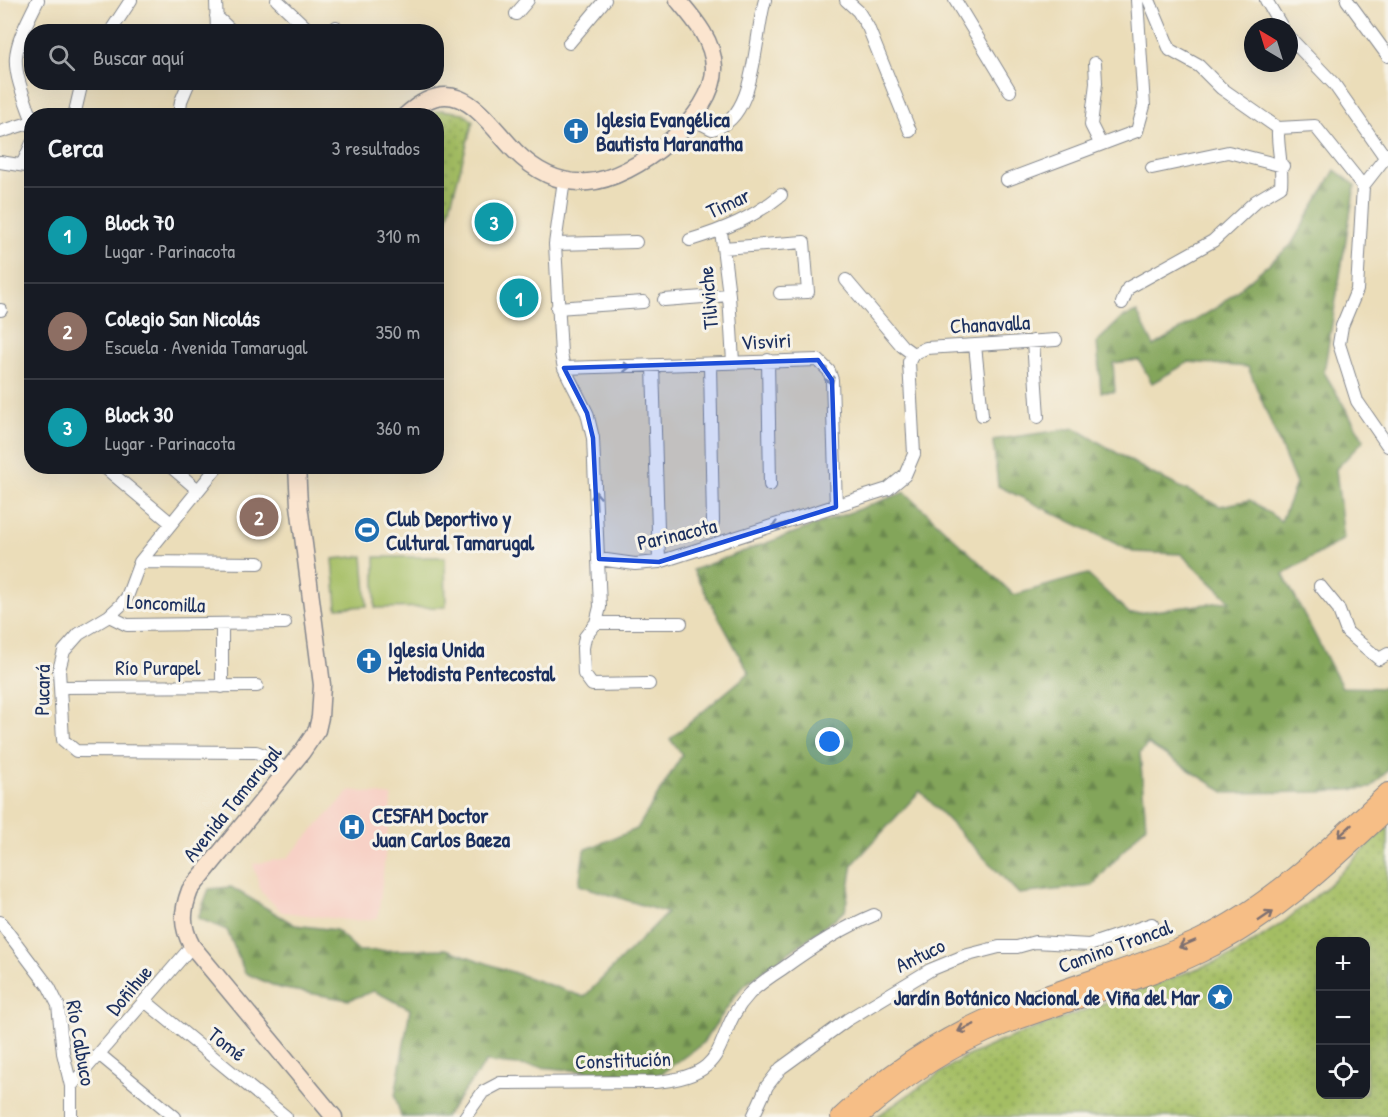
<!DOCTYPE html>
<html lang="es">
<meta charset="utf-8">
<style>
body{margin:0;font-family:"Patrick Hand",sans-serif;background:#242831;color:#f1f3f6}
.controls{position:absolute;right:18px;bottom:18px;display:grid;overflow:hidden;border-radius:12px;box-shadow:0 6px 24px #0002}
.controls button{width:54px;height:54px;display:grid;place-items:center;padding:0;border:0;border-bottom:2px solid #363941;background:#171b24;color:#f1f3f6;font:30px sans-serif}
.compass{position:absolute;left:1244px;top:18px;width:54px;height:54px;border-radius:50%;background:#171b24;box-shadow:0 6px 24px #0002;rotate:322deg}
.you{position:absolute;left:830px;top:742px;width:21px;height:21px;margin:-15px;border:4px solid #fff;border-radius:50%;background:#1a73e8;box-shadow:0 0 0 9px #1a73e833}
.badge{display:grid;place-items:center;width:39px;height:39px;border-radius:50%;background:#7c3aed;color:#fff;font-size:20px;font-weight:700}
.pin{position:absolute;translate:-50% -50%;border:3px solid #fff;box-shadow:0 2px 6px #0006}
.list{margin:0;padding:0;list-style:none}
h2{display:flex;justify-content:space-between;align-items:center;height:78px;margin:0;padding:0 24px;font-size:26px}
h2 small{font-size:20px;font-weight:400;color:#9ea1a6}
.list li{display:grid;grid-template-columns:39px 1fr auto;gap:18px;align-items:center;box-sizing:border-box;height:96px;padding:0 24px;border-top:2px solid #363941}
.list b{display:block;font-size:22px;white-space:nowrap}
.list p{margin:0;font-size:20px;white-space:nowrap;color:#9ea1a6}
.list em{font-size:20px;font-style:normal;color:#9ea1a6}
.icon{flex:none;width:33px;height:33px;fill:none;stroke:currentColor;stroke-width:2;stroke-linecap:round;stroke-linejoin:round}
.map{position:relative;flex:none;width:1388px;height:1117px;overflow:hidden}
.search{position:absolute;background:#171b24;box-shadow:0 6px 24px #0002;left:24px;top:24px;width:420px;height:66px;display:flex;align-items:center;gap:15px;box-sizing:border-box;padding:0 21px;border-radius:24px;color:#9ea1a6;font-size:22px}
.panel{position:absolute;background:#171b24;box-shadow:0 6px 24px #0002;left:24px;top:108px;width:420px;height:366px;border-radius:24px}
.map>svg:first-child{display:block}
.built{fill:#f7d1c6}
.grass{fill:#a4be64;stroke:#607661;stroke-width:1.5}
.forest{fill:url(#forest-firs);stroke:#4f6a5c;stroke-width:1.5}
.park{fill:url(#park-dots);stroke:#607661;stroke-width:1.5;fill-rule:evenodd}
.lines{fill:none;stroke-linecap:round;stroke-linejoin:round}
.street-casing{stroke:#83868c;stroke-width:14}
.secondary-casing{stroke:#83868c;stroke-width:19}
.primary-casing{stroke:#83868c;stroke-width:20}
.street{stroke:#fff;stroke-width:12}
.secondary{stroke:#fbe5cf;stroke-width:16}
.primary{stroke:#f6be86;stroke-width:18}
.oneway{stroke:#8d97ae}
.oneway2{stroke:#7e6f70}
.marked{fill:#1d4ed8;fill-opacity:0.2;stroke:#1d4ed8;stroke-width:4.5;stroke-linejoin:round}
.labels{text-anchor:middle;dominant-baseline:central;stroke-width:6;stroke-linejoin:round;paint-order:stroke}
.poi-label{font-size:21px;font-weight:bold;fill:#1b2f5e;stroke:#f7f3e8;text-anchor:start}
.street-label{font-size:21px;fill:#1b2f5e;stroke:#f7f3e8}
</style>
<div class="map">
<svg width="1388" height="1117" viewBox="0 0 1388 1117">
<defs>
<pattern id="forest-firs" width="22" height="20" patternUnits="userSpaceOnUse" patternTransform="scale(1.5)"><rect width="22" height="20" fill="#83a55a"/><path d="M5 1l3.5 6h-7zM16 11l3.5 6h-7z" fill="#6a874e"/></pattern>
<pattern id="park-dots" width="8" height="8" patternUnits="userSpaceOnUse" patternTransform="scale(1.5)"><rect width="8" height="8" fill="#a4be64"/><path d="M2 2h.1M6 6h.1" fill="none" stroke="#859b56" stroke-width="1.8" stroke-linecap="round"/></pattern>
</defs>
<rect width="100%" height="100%" fill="#f7f3e8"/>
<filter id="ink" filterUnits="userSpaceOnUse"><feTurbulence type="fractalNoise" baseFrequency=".0167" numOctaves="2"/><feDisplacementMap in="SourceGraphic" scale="12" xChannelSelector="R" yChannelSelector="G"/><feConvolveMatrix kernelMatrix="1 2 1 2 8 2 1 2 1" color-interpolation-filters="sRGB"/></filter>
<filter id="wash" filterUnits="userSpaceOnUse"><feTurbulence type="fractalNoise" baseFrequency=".008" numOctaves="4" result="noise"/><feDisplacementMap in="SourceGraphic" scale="24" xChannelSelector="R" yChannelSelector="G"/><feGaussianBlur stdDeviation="1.35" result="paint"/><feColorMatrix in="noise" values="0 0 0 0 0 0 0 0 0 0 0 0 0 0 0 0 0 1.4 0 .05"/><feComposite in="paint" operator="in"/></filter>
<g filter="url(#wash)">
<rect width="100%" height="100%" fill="#ebddb9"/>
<!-- built -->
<path class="built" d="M351,790L392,796L378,918L355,921L282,912L261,892L253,864L287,858Z"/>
<!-- grass -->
<path class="grass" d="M363,556L367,606L337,608L333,559Z
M375,557H445L446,607L375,608Z"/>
<!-- forest -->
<path class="forest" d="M1335,170L1355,185L1324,372L1364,440L1336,469L1344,539L1283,574L1342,687L1388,688V770L1370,788L1322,792L1226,793L1148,744L1140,753L1146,825L1092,886L1019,894L920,791L853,864L845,911L741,988L702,1044L655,1078L486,1062L445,1117H401L395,1096L410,1009L374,991L349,1000L279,988L245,973L227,930L198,918L209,889L231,887L295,925L336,930L359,951L446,949L584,997L667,913L579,885L584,850L637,829L682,755L670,739L749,673L693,570L905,492L1014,595L1087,574L1130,614L1230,601L1181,554L1133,552L998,486L993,440L1075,428L1151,473L1220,506L1250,500L1281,521L1296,484L1248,367L1189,362L1152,383L1139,360L1113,363L1115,392H1101L1097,342L1122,318L1137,312L1154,346L1219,306L1291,245Z"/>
<!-- park -->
<path class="park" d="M441,110L463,113L473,121L437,256L436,116L423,115Z
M1388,826V1117H876L961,1059L1004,1040L1234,955L1284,922L1325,888ZM1320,942H1366V1094H1320Z"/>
</g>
<g filter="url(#ink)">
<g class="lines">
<!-- street casing -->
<g class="street-casing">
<path id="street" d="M216,0L217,32
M277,0L311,32
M846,0L858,11L868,27L910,131
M955,0L1010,91
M1266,0L1282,27
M1347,0L1388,56
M516,14L528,0
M216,16L233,32
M110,32L131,0
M333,32L336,27
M1289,37L1334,84L1385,157
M569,43L605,0
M1095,63L1096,83L1091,125L1100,143
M74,116L82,82
M179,116L181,101L189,82
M32,119C10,60 9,57 38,0
M692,119L712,129C757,121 754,35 765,0
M1278,128L1315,126L1363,186
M0,132L32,122
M1388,154L1363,186L1357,290L1342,326L1339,344L1357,401L1388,446
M0,162L32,167
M23,163L32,143
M1152,168L1228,152L1283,166
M564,180L555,244L561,354L564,368L587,413L593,438L600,607L596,623L585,637L583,648L584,674L592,685L649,684
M1007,180L1137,131L1144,106L1137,0
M721,231L729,295L733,362
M690,240C723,230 753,218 781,195
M555,244L636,242
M723,248L804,242L808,292L780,293
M846,280L902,346L913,354
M664,300L729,295
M1122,303L1128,288L1213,241L1256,201L1281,186C1283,165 1277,148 1278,128L1221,88L1199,66L1170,50L1149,0
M557,308L643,302
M0,310H1
M1033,341L1038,417
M975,345L982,415
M768,360L770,485
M710,364L713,522
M653,366L659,562
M564,368L818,360L829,371L832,380L836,507
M103,466L171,523
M170,466L198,490
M218,466L140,562L127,597L121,605L109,616L79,634L64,651L59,670L63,740L76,751L256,752L270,757L286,771
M599,559L635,564L659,562L888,489L905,475L914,454L909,362L913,354L926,348L1056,340
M140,562L259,563
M1320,586L1338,608L1347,632L1379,659L1388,654
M109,616L127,625L285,623
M596,623H681
M60,687L257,686
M222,687V625
M0,922L49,987L58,1005L63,1053L71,1086V1117
M145,1001L286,1117
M100,1055L175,1117
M71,1086L192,946
M465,1117L483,1092L500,1083L655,1082C737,1075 710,1035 749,994C759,984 771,976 782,969C812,947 840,929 874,915
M753,1117L767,1086L781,1068L847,1020L930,970L964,956L999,947H1017L1035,942L1089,945L1152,924"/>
</g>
<!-- secondary casing -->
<g class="secondary-casing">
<path id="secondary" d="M405,116C457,68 482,117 515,151C535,171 560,184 588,182C634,179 716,116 714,67C713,40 694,19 678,0
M297,466L299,505L322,685L320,717L317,730L302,752L190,890C182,911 181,926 192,946L334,1117"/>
</g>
<!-- primary casing -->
<g class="primary-casing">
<path id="primary" d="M840,1117C890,1070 947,1033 1011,1008C1073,983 1138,967 1199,939C1272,904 1329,846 1388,792
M859,1117C902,1079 951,1046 1005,1025C1070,1000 1138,983 1201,953C1274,918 1330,865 1388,810"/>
</g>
<!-- street -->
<use href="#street" class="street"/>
<!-- secondary -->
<use href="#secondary" class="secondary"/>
<!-- primary -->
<use href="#primary" class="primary"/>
</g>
<!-- one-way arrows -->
<defs><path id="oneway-shaft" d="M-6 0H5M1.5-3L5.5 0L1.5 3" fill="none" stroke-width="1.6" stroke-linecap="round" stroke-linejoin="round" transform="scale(1.5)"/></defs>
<g class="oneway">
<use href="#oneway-shaft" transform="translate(622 367) rotate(-1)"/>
<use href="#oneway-shaft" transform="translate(829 376) rotate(71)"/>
<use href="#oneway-shaft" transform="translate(596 500) rotate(-93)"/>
<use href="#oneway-shaft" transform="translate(780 525) rotate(162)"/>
</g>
<g class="oneway2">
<use href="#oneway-shaft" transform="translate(1345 831) rotate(137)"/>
<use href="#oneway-shaft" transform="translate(1266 916) rotate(-34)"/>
<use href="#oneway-shaft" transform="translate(1187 944) rotate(157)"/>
<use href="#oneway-shaft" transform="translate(966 1028) rotate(156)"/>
</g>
</g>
<!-- marked area -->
<path class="marked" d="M818,360L832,380L836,507L659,562L599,559L593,438L587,413L564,368Z"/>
<!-- icons -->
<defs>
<g id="church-disc" transform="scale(1.35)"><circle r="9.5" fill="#1f6fb2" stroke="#f7f3e8"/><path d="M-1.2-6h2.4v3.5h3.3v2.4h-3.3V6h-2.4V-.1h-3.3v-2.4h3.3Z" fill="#fff"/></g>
<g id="stadium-disc" transform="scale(1.35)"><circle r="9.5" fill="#1f6fb2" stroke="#f7f3e8"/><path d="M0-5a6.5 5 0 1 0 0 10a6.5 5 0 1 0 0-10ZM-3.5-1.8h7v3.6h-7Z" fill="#fff"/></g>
<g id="hospital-disc" transform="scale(1.35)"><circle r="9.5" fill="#1f6fb2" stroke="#f7f3e8"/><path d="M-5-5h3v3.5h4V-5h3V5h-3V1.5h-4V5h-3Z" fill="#fff"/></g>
<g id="sight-disc" transform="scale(1.35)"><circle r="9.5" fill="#1f6fb2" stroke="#f7f3e8"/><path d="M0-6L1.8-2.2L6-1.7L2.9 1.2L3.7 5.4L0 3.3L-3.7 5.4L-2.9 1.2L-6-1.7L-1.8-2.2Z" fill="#fff"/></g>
</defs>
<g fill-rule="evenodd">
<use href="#church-disc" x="576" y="131"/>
<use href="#stadium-disc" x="367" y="530"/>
<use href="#church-disc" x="369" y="661"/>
<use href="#hospital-disc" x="352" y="827"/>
<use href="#sight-disc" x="1220" y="997"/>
</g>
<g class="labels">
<!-- poi labels -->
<g class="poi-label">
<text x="596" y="119">Iglesia Evangélica<tspan x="596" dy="24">Bautista Maranatha</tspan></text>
<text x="386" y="518">Club Deportivo y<tspan x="386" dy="24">Cultural Tamarugal</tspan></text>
<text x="388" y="649">Iglesia Unida<tspan x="388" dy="24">Metodista Pentecostal</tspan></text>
<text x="372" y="815">CESFAM Doctor<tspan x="372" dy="24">Juan Carlos Baeza</tspan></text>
<text x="1200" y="997" text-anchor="end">Jardín Botánico Nacional de Viña del Mar</text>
</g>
<!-- street labels -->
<g class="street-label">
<text transform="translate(728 203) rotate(-25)">Timar</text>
<text transform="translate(708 298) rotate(-95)">Tiliviche</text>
<text transform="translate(990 324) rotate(-3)">Chanavalla</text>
<text transform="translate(766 341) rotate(-3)">Visviri</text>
<text transform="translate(677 534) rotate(-13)">Parinacota</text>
<text transform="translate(166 603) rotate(3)">Loncomilla</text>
<text x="158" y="667">Río Purapel</text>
<text transform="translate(42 690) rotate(-89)">Pucará</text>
<text transform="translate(232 803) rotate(-51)">Avenida Tamarugal</text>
<text transform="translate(1115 946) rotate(-20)">Camino Troncal</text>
<text transform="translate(920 955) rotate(-26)">Antuco</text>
<text transform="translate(129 990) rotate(-50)">Doñihue</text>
<text transform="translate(81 1043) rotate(80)">Río Calbuco</text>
<text transform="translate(227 1044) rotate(38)">Tomé</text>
<text transform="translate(623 1060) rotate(-2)">Constitución</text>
</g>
</g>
</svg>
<div class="controls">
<button>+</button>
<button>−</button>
<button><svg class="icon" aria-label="locate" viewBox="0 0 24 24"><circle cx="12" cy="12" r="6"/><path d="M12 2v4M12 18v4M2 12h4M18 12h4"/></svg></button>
</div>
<svg class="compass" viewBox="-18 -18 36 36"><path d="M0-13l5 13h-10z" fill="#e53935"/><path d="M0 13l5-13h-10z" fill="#9ea1a6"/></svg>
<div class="you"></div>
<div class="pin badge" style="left:519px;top:298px;background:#0f9aa8">1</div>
<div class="pin badge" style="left:259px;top:517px;background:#8d6e63">2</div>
<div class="pin badge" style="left:494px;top:222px;background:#0f9aa8">3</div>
<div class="search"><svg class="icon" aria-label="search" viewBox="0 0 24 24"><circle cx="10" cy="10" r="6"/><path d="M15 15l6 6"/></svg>Buscar aquí</div>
<section class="panel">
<h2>Cerca<small>3 resultados</small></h2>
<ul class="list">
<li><span class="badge" style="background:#0f9aa8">1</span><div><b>Block 70</b><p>Lugar · Parinacota</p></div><em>310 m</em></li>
<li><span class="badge" style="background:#8d6e63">2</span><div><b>Colegio San Nicolás</b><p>Escuela · Avenida Tamarugal</p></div><em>350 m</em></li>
<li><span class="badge" style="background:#0f9aa8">3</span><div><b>Block 30</b><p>Lugar · Parinacota</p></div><em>360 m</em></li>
</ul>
</section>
</div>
